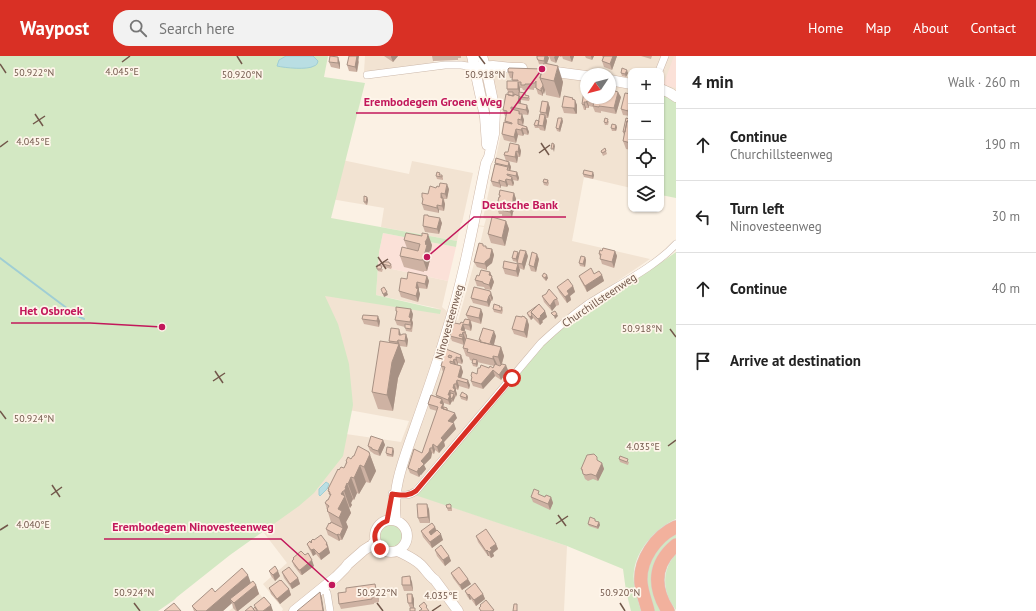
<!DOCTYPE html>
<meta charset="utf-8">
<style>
body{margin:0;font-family:"PT Sans",sans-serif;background:#f2f2f2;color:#222}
.controls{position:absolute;right:12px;top:12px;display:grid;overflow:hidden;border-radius:8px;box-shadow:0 1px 3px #0004}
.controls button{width:36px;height:36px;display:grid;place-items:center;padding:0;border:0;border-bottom:1px solid #e0e0e0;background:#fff;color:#222;font:20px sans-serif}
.compass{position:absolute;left:580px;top:12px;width:36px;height:36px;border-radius:50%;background:#fff;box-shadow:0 1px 3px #0004;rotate:235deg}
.stop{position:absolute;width:12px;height:12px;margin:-9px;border:3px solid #d93025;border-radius:50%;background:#fff}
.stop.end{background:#d93025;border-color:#fff;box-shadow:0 1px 4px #0008}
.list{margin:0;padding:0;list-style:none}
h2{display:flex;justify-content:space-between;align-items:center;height:52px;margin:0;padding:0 16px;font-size:17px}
h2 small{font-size:13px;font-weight:400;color:#767676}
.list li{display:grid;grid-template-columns:26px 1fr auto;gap:12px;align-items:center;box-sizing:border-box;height:72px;padding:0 16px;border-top:1px solid #e0e0e0}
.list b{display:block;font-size:15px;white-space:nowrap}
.list p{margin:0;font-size:13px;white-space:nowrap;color:#767676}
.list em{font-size:13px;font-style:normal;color:#767676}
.icon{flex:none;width:22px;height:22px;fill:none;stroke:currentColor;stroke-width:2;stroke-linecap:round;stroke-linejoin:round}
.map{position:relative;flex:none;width:676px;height:555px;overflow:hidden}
header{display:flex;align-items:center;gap:24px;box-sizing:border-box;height:56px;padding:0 20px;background:#d93025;color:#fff}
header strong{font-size:19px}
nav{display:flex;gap:22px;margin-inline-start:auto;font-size:14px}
.search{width:280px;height:36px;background:#f2f2f2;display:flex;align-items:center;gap:10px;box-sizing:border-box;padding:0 14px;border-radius:16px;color:#767676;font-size:15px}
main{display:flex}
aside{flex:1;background:#fff}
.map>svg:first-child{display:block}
.residential{fill:#f2e3d2;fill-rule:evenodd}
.commercial{fill:#fbe1d8}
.green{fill:#d3e8c3}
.water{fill:#b9dee3;stroke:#a0ced4}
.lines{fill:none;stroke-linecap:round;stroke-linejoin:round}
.stream{stroke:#a0ced4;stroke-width:2}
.street-casing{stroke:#ccb9ab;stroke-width:8}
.secondary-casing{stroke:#d0baab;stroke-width:11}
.highway-casing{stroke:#d8d0cd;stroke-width:14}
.street{stroke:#fff;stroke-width:7}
.secondary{stroke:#fff;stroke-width:10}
.highway{stroke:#f2b19d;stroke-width:13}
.wall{fill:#ceb2a3}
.shaded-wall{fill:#a79184}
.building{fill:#efcfbd;stroke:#a79184;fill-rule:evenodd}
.route{stroke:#d93025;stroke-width:5}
.ticks{fill:none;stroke:#72584b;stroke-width:1.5}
.labels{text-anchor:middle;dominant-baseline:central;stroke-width:3.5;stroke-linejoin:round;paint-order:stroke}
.street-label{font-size:11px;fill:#72584b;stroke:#fef5ea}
.ticks-label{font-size:10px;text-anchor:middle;fill:#72584b;stroke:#fef5ea;stroke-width:3.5;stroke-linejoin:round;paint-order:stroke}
.leader{fill:none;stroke:#c2185b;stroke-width:1.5}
.callout-dot{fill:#c2185b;stroke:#fef5ea;stroke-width:1.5}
.callout-label{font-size:12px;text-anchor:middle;font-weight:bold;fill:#c2185b;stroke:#fef5ea;stroke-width:3.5;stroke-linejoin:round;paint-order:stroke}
</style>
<header>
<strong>Waypost</strong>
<div class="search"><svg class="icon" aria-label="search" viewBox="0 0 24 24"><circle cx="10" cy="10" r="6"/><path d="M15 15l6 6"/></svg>Search here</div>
<nav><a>Home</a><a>Map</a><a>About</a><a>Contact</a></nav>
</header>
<main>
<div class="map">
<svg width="676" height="555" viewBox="0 0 676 555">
<rect width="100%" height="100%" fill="#fbf1e4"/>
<!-- residential -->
<path class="residential" d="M365,0H676V41L661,33V15H631V132L584,121L572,185L650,203L572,256L548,277L411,434L417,439L567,490L564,555H282L283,553L263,528L287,507L261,473L317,433L333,408L339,377L401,386L409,365L338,352L323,239L441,253L376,239L378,210L448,225L442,251L458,265L475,204L478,188H480L484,171L461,167L457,185L381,171L384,152L331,143L342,104L409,118L412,105L473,117L462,167L484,170L486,163L483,162L505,59L457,4L434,5L433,8L364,16ZM586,18H610V42H586Z
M255,532L273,555H229Z"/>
<!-- commercial -->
<path class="commercial" d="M674,0H676V32L664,29V27Z
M383,177L456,191L448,225L378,210L379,196Z"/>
<!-- green -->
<path class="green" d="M0,0H328L324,21L365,27L331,162L457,185L456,191L383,177L379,196L376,239L441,254L440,258L325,240L338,268L349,308L353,349L343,400L314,437L299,450L230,499L177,541L174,544L158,555H0Z
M661,33L676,41V142L661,139Z
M676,196V463C656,472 637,493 634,515C632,528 638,543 641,555H631L626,535L623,513L567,490L415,439L542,289C556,276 574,261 590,250C618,231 649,216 676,196Z
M377 481a13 13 0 1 1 26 0a13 13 0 1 1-26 0Z
M676,476V485L663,497L664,555H653L646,526L649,506L660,489Z
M676,498V554C662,537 661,514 676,498Z"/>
<!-- water -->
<path class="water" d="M286,0H313L318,5C317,8 317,9 314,10C308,14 285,12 277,10L279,4Z
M326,426L329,428L327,433L320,440L319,439V433Z"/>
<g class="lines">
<!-- stream -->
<path class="stream" d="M0,202L76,259L84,263"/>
<!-- street casing -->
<g class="street-casing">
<path id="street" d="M659,15L665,0
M367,19L445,9H461L474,11
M392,438C401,439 408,441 416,435L541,287C556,273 571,260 588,248C616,230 654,212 676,188
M323,532L327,537L330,555"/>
</g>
<!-- secondary casing -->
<g class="secondary-casing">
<path id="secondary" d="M472,0L485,61L487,89
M474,11L493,10L512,12H522
M548,15L586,20
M610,24L631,28
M661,33L670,37L676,41
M375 480a16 16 0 1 1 32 0a16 16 0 1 1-32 0Z
M396,465C391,432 405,401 415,371C426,340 437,309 446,278C464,222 474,164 486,107L489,101L494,78L495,55L488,21L482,0
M398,495C406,499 415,503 421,509C426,514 429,520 435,524L458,555
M294,555L336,521L345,512L348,508L364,494L372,489L375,485"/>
</g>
<!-- highway casing -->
<g class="highway-casing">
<path id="highway" d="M648,555C646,546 642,537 641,527C639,504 656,480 676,471
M668,555C653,531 653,508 676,489"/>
</g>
<!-- street -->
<use href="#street" class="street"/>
<!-- secondary -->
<use href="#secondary" class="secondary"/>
<!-- highway -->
<use href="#highway" class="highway"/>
</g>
<!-- wall -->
<path class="wall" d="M384,0H398L393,6Z
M432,0H461V2H458V4L433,5Z
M537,0H548L549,2L547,7L563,26L560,42L546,39L545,34L544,38L543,37V40L538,38L536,32H534V34L527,33V35L523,34L522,32H520V36L526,39L530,42L529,45L521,44V48L529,55L528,59L520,58H522L524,64L523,69L520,68L527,71L529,76L528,79L524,78L523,80L518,79L516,87L504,84L502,78L505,66V65L506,60H505L503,54L508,39V36L507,33L513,25L512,22H510L508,16L542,13L543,10L539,8L537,2Z
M549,0H562L561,1L559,0L556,7L551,5Z
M562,0H574L572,6L563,3Z
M585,0H594L592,4L586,2Z
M602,0H617L612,14L604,11L602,5L603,2Z
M641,0H652L651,3Z
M358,4L359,6L357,16L349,15L347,9Z
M329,6L340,7V13L331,11Z
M621,17H628L626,21L622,20Z
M583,29L586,42L621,41L616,58L601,55V57L595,56L593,51L589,50V52H586V54H584L582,48L584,38L582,34Z
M631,38V60L630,58V60L623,59L621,53Z
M573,42L577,49V57L576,58L564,57L562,51Z
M548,46L550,52L548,62H546L547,65L545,75L540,74L539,72H535L534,69L539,65L541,59L540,56Z
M629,63L630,65H631V94L626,93L623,85L624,79L623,76Z
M563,65L560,76L557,75L556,72Z
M609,65L608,69H605L604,66Z
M617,71L616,75H612L611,72Z
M519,89L521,95L520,101H518L517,107L508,105L509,106L511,111L510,115L517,116L519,122L518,125L513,124L514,127L513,130L508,129L507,131L501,130V132L493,130L491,125L495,108V107L506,105L504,99Z
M601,95H606L607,98L603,100Z
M440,117V119H442L443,122V124L437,123L436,120Z
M583,118L594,119L593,123L584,121Z
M548,124L549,127L548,130L544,129L543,126Z
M449,133L447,143H444L445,148L444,155L439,154V157L424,154L422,148L423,145L422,141L428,138Z
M514,137L516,143L515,148L516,152L513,156L512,161L502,160V158H499L497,152L499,148L498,145L500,141L499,139Z
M367,141L368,144L367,149L365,148L364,146Z
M428,159V160L442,167L439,178L425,176L423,170Z
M506,165L509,173L505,190L491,187L488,178Z
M404,184L432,189L431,194L429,196L431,200L427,215H424V216L404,211L400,200L407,192Z
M484,190L487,192L492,193L494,199L492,207L487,211V214L477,211L474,206Z
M602,195H615L617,200L614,212L602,208L599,198Z
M518,196L519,198L517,206L513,205L512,202Z
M528,200L524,214L519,212L520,214L518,221L505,218L503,212L518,208L517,207Z
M585,201L586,204L585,211L580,210L579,207Z
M539,203L536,216L531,215L529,209Z
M383,208H391L392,211L391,213L384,211Z
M377,213H383L382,216L378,215Z
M490,216L494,226L491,234L485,233L484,231L477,230L475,224L479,220Z
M594,218L602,219L604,225L587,236L581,225L579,220Z
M427,220L429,225L427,233L419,232V235L420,238L418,246L401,241L399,235L407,223Z
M542,220L548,222L546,225L543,222Z
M573,230L575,236L570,240L571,244L567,247L559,236L557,231Z
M491,237L493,242L492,245H491L489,251L473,247L471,242Z
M546,238L557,242L559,247V249L556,250L552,255L544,246L542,240Z
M500,250V251H502L503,254L502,258L494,256L493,253Z
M396,255L413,258L412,264L413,267L412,276L406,275L405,271L397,269L395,264L397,257Z
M545,255L547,261L542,265L543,266L540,269L533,262L531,264L528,260L527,257Z
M483,258L481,268L471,265L472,270L471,275L465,273L464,274L465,275L467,280V282L480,286L479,284L496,280L494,288V289L501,291L504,300L502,308L508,314L501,324L495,320L483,333L473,330L471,325L472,322L471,320L477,318L480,312H493L494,310L477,306L478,307L477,311L473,310L472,307V305L470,304L469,301L466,300L463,292L464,289L452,285L450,280L460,268L468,263L466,259Z
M362,263L380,265L379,271L364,268Z
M526,263H527L529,269L527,282L514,278L512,273Z
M406,278L408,284L407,291L400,290V291L405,305L398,322L393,355L378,353L372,336L389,287V285Z
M446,293L461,299L463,305L462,308L458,307V309L461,310L463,316L461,322L470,329L469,333L459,330L458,334L456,333V335L457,338L453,346L452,345L450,349L444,347V351L447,352L448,354L457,362L453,367L456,373L444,386L445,390L439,397L435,394L434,398L432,397L431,402L424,409L426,413L421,419V418L419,421L410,417L408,412L422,397L437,355L430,353L428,348L436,341V339L443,316L441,310Z
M467,339L468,341L467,345L461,343L460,340Z
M383,384L385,389L380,400L374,398L373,397L370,395L368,390Z
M394,395L393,401L387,400L386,397Z
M369,396L376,415L370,427L366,426L359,438L357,437L354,444L353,443L351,447L352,449L350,452L349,451V452L351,457L346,466L348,471L342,484H340L339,485L328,479L326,473L331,466L325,447L328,444L330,440L328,435L329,434L328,433L339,414L344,412L346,406V405Z
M619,403L629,406L628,409L620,406Z
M598,405L602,407L604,413L598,425L593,423L588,425L585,423L581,413Z
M531,441H551L553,447L550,454L533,446Z
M447,452H452V455H448Z
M429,453L430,467H420L418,462Z
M596,466H599L600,469L598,473L589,470L588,468Z
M435,471L437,475L443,484L432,492L423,481L421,475Z
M476,480L496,488L498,493L493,497L494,500L491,502L489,500H488L478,486Z
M311,485L327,487L330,497L321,504L316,498L313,500L309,493L307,488L312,486Z
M435,494L449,500L451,505L445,510L437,500Z
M293,502L314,510L302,519H301L294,510L292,505L293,503Z
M269,515L280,520L275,525L271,520Z
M282,516L298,522L300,528L292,533L284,522Z
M451,517L471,528L462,534L453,522Z
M281,525L289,533L291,539L280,548L271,538L269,532Z
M412,526L413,535H404L402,529Z
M251,527L256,529L259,538L238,555H236L233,552L232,547L223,555H194L192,550L215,536Z
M377,533L379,546L374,547V548L341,553L339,548Z
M465,535L483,538L485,543L476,550L471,543L470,544L467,540Z
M412,538L414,543V552L415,555H410V552L408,547Z"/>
<!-- shaded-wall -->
<path class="shaded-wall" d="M356,0H359L357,16L355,11Z
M391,0H398L393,6L391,1Z
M545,0H548L549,2L546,10L544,5Z
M555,0H559L556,7L554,1Z
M570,0H574L572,6L570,1Z
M591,0H594L592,4Z
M613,0H617L612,14L610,8Z
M338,1L340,7V13L338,7Z
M558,10L563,26L560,42L554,25Z
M627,14L628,17L626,21L625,18Z
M518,26L520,32V39L518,33Z
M543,29L545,34L544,38L542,32Z
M541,32L543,37V40L541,35Z
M618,36L621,41L616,58L614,52Z
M519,40L521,45L520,52L518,47Z
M575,44L577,49V57L576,58L573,52Z
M587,45L589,50V52L586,46Z
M548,46L550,52L548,62L546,57Z
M584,46L586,52V54L584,49Z
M630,46L631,49V54L630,60L628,55Z
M527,49L529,55L528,59L526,54Z
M519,55L521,61L522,58L524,64L523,69L519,58Z
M545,59L547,65L545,75L543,70Z
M562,62L563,65L560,76L559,73Z
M616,69L617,71L616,75L615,73Z
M527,71L529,76L528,79L526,73Z
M522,72L524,78L523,80L521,74Z
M516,73L518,79L516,87L514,81Z
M554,88L555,90L554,96L553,93Z
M519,89L521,95L520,101L518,96Z
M516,95L518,101L517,107L515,101Z
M509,106L511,111L510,116L508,110Z
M517,116L519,122L518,125L516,120Z
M593,116L594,119L593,123L592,120Z
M512,121L514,127L513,130L511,124Z
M506,123L508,129L507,131L505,126Z
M499,124L501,130V132L499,127Z
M447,128L449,133L447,143L445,138Z
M441,137L445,148L444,155L442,150L441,142Z
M514,137L516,143L515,148L516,152L513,156L512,161L510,156Z
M367,141L368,144L367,149L366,146Z
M437,149L439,154V157L437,152Z
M440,162L442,167L439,178L437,173Z
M506,165L509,173L505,190L502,182Z
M428,178L432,189L431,194L429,196L431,200L427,215L423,204L425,186Z
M492,193L494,199L492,207L487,211V214L485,208V206Z
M526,195L528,200L524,214L522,208Z
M615,195L617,200L614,212L612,206Z
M518,196L519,198L517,206L516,203Z
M537,198L539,203L536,216L534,211Z
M585,201L586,204L585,211L583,208Z
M518,208L520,214L518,221L516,215Z
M490,216L494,226L491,234L489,229V219Z
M547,219L548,222L546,225L545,222Z
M602,219L604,225L587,236L585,230Z
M427,220L429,225L427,233L425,228Z
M417,226L419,232V235L420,238L418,246L416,240V232Z
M573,230L575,236L570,240L571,244L567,247L565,241L567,235Z
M387,236L388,239L384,241L383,238Z
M491,237L493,242L492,245L490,239Z
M489,240L491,245L489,251L487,246Z
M554,244L556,250L552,255L550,250Z
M411,253L413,258L412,264L413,267L412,272L409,261Z
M481,253L483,258L481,268L479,262Z
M545,255L547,261L542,265L543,266L540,269L538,263L540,260Z
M557,258L558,260L555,263L554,260Z
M532,259L533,262L531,264L530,261Z
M378,260L380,265L379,271L377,265Z
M525,261L527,265V263L529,269L527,282L524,276Z
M470,264L472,270L471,275L469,269Z
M463,268L465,273L464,277L463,276L465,282L464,289L462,283L463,281L461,274Z
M399,273L401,279V285L399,279Z
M465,275L467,280V283L465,277Z
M494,275L496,280L494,288L496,293L490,287Z
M406,278L408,284L407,291L405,285Z
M398,284L405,305L398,322L393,355L387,339L392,306L398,289L397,286Z
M501,291L504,300L501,310L498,301Z
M461,299L463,305L462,308L460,302Z
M493,300L497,308L496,311L493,303Z
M456,301L458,307V309L456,304Z
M454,303L456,309L455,312L453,306Z
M477,304L478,307L477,311L476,308Z
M506,309L508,314L501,324L499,319Z
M461,310L463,316L460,325L458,321Z
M493,314L495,320L483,333L481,328Z
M457,324L459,330L458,334L456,328Z
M468,324L470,329L469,333L467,327Z
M454,328L456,333V335L457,338L456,341L453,332Z
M450,334L452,340L451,342L452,345L450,349L448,344V339Z
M454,338L455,341L453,346L452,343Z
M467,339L468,341L467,345L466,342Z
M442,343L444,348L443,350L445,354L442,355L440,347Z
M455,357L457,362L450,370L448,365Z
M454,367L456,373L444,386L445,390L439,397L437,391L441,382Z
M383,384L385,389L380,400L378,395Z
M433,388L435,394L434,398L432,392Z
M393,392L394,395L393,401L392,399Z
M430,392L432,397L431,402L424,409L426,413L421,419L419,413L421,405Z
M369,396L376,415L370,427L364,411Z
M602,407L604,413L598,425L596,420Z
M360,409L366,426L359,438L354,422Z
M419,412L421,418L419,421L417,416Z
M351,421L357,437L354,444L348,428Z
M347,427L353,443L351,447L352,449L350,452L344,435L345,432Z
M343,435L351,457L346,466L348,471L345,478L339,462L338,453L341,438Z
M551,441L553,447L550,454L548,448Z
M427,448L429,453L430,467L428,461Z
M599,466L600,469L598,473L597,471Z
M435,471L437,477L431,482L429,476Z
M343,472L345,478L342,484L340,479Z
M338,478L340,484L339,485L337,479Z
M441,478L443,484L432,492L430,486Z
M327,487L330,497L321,504L319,498Z
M496,488L498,493L493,497L494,500L491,502L489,496L490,492Z
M314,493L316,498L313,500L311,494Z
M487,494L489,500H488L486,495Z
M449,500L451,505L445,510L443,504Z
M312,504L314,510L302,519L300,514Z
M278,515L280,520L275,525L273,519Z
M248,519L252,530L230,543L232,547L223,555H206Z
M410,520L412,526L413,535L411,529Z
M298,522L300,528L292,533L290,528Z
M468,523L471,528L462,534L460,529Z
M375,528L377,533L379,546L377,540Z
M256,529L259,538L238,555H237L234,547Z
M289,533L291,539L280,548L277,543Z
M320,536L322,542L324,555H323Z
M412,538L414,543V553L412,547Z
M469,538L471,543L470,544L468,539Z
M483,538L485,543L476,550L474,544Z
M271,549L273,555H263Z"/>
<!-- building -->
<path class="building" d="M330,0L338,1V7L329,6Z
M349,0H357L355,11L347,9Z
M537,0H545L544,5L538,4L537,2Z
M604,0H613L610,8L602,5Z
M544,7L558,10L554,25L540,22Z
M509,12L542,13L540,22L543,29L542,32H541V35L536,32V25L535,27H532V28H525V29H521V26H518V33H507V25H518V24H512L513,16H508V13Z
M622,12L627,14L625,18L621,17Z
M583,29L586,30V42H610L612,34L618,36L614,52L599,50V51L593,50L594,46L587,45L586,46H584V49L582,48L584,35L582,34Z
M508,36H513V40L508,39Z
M519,36L525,37V39L529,40L528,42L520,41L519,40Z
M625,37L631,38L630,43H631V46H630L628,55L621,53Z
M506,38L514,40V38L519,40L518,47L527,49L526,54L511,51V53L519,55V58H522L521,64L518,63V68L527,71L526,73L522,72L521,74L516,73L514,81L502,78L504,66L512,68V67L505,65L507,55L503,54Z
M564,40L573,42L572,43L575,44V52H573L562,51Z
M542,45L548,46L546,57L540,56Z
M540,58L545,59L543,70L538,69Z
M558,62H562L559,73L556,72Z
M605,62L608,63L607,67L604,66Z
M626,62L629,63V65H627L625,76H623Z
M536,64L539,65L538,70L534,69Z
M627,65H631V87L623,85Z
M612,68L616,69L615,73L611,72Z
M510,87L519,89L518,96L516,95L515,101L504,99L505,96H508Z
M552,87L554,88L553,93H551Z
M605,92L606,95L602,97L601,95Z
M496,102L509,106L508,110L495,107Z
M495,108L508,111L507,114L517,116L516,120L507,118V119L512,121L511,124L506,123L505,126L499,124V127L491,125Z
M584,114L593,116L592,120L583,118Z
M437,116L440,117L439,119H442V121L436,120Z
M544,123L548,124L547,127L543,126Z
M440,127L447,128L445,138L441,137V142H443L442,150L437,149V152L422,148L423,143L422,141V137L428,138L430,130L436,132L437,130L439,131Z
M500,134L514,137L513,142V147L511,150L510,156L500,154L501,153L497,152L498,148H499V146L498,145L499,141H500V139H499Z
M364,140L367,141L366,146H364Z
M424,159H428V160L440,162L437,173L423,170Z
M492,161L506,165L502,182L488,178Z
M406,177L422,180V177L428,178L427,183L425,186L426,187L425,188L427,189L423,204H420L400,200L402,191L418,195L420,188L404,184Z
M479,187L483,188V190H486V192L492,193L490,202L485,206V208L474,206Z
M603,192L615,195L612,206L600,203L601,198H599L600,194L602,195Z
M520,194L526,195L522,208L517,207Z
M514,195L518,196L516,203L512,202Z
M532,196L537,198L534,211L529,209Z
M581,200L585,201L583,208L579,207Z
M504,205L518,208L516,215L503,212Z
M383,206H389V207L391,208L390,210L383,208Z
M377,209L382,210L381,213H377Z
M591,212L594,218L599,215L602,219L585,230L579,220Z
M481,214L490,216L489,219L492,220L489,229L483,227V226L475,224L477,219L479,220Z
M408,216L427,220L425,228L417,226L416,232L418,233L416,240L399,235L401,222L407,223Z
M544,217L547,219L545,222L542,220Z
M568,223L573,230L567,235L569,238L565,241L557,231Z
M384,231L387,236L383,238L381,233Z
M474,231L490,235L491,237L490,239L489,240L487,246L471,242Z
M549,233L557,242V243L554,244L550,250L542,240L546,238Z
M494,248L500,250L499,251H502L501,255L493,253Z
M539,248L545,255L540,260L541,261L538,263L531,256Z
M538,249L531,256L532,259L530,261L527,257Z
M470,250L481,253L479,262L466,259Z
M396,251L411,253L409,261L411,262L410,266L395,264L397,255H396Z
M555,255L557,258L554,260L551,257Z
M363,259L378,260L377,265L362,263Z
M516,260L522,261V260L525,261V262L527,263L524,276L512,273Z
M465,263L470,264L469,269L463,268L461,274L465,275V277L463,276L462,279L460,278L459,280L463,281L462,283L450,280L454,267L460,268L461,266L463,267Z
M405,268L411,269V273L405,272Z
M391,272L399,273V279H401L403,278H406L405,285L398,284L397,286L389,285Z
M483,272L494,275L490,287L493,288V289L480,286L481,284H479Z
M466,282L501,291L498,301L493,300V303L467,296L468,293L463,292Z
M380,285L399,288L392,306L387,339L372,336Z
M446,293L461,299L460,302L456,301V304L454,303L453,306L450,305V307L461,310L458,321L468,324L467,327L457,324L456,328H454L453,332L455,333L454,336L450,334L448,339H450L448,344L436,339L445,311L441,310ZM449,299L452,300L451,302L448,301Z
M473,303L477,304L476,308L472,307Z
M495,308L500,310L502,308L506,309L499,319L493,314L481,328L471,325L472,321L471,320L472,316L477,318L478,312H480L481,309L489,312L490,310L493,312Z
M462,336L467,339L466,342L460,340Z
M451,337L454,338L452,343L451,342L450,339Z
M431,339L442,343L440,347L443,348L441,352L455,357L448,365L454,367L441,382L443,384L437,391L433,388L432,392H430L429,396L421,405L424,408L419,413V412L417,416L408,412L414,393L422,397L438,351L428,348Z
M444,351L447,352V354L443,353Z
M371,380L383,384L378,395L372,393V392L368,390Z
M358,390L369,396V397L370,398L364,411L360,409L354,422L351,421L348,428L347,427L345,432H346L344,435H343L341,438L345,440L338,453L342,455L339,462L327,455L328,454L327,453L329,450L325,447L327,444H328L331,438H329L330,436L328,435L329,433H328L338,413L339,414L341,411L344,412L347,406L346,405L348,401L351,403L353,400H354Z
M387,391L393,392L392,399L386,397Z
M594,398L597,401V404L602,407L596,420L591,418L586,419L583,418L582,413H581L587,399Z
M620,400L628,403L627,406L619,403Z
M534,433L539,435L538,438L545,441L546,439L551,441L548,448L531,441Z
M417,448H427L428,461L418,462Z
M450,448L451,449V452H447L446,449Z
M590,461L595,463V465L599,466L597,471L588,468Z
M331,466L343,472L340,479L338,478L337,479L326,473L329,467L330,468Z
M432,467L435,471L429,476L431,479L437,474L441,478L430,486L421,475Z
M486,473L496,488L490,492L492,494L489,496L487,494L486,495L476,480Z
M321,479L327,487L326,488L328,491L319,498L314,493L311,494L307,488L310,485L311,487L312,486L311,485L313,483L314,484Z
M441,489L449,500L443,504L435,494Z
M301,495L305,499L308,497L312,504L300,514H299L292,505L294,503L293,502Z
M275,510L278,515L273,519L269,515Z
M289,511L298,522L290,528L282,516Z
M459,511L468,523L460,529L451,517Z
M242,512L248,519L206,555H197L192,550L212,532L215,536Z
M410,520L411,529H402V521Z
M280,524L281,525V524L289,533L277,543L269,532Z
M253,525L256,529L234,547L230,543Z
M475,527L483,538L474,544L469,538L468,539L465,535Z
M375,528L377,540L372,541V543L339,548L338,537L346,536V532Z
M320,536L323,555H297Z
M407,538H412V547H408Z
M264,541L271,549L263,555H258L254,549Z
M486,544L494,554L492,555H481L479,552L481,550L480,549Z
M424,546L427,550L426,551L429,555H419L422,553L419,550Z
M174,547L181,555H164Z
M514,548H517V555H513Z
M251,550L255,555H245Z
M255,551L257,555H255L253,553Z
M410,552H415V555H410Z"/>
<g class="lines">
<!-- route -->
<path class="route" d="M380,493C371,482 374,470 387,465L392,438C401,439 408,441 416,435L512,322"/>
</g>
<!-- ticks -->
<path class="ticks" d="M237,0L242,8M479,0L485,8M122,6L130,0M0,8L6,17M35,58L43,70M33,68L45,60M541,87L549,99M0,91L8,85M539,97L550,89M378,201L386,213M376,211L388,203M670,273L676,281M215,315L223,327M213,325L225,317M0,355L6,363M668,390L676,384M52,429L60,441M51,439L62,431M558,459L566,470M556,468L568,460M0,474L8,469M134,547L140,555M377,547L383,555M620,547L625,555M432,555L441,549"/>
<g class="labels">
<!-- street labels -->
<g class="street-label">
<text transform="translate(599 244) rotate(-34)">Churchillsteenweg</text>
<text transform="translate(449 266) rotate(-74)">Ninovesteenweg</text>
</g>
</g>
<g class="ticks-label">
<text x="122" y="19">4.045°E</text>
<text x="34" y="20">50.922°N</text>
<text x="242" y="22">50.920°N</text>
<text x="485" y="22">50.918°N</text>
<text x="33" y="89">4.045°E</text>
<text x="642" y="276">50.918°N</text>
<text x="34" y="366">50.924°N</text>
<text x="643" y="394">4.035°E</text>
<text x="33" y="472">4.040°E</text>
<text x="134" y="540">50.924°N</text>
<text x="377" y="540">50.922°N</text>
<text x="620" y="540">50.920°N</text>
<text x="441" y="543">4.035°E</text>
</g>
<!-- callouts -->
<path class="leader" d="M542 13L510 57H356M427 201L474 161H566M162 271L90 267H11M332 529L281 483H104"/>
<g class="callout-dot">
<circle cx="542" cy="13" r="4"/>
<circle cx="427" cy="201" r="4"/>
<circle cx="162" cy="271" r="4"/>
<circle cx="332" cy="529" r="4"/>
</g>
<g class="callout-label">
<text x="433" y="50">Erembodegem Groene Weg</text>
<text x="520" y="153">Deutsche Bank</text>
<text x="51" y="259">Het Osbroek</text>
<text x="193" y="475">Erembodegem Ninovesteenweg</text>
</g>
</svg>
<div class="controls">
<button>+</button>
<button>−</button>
<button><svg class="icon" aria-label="locate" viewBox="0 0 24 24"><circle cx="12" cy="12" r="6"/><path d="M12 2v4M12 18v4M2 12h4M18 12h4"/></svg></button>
<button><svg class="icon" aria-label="layers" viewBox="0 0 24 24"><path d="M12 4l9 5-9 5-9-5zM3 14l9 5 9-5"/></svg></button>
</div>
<svg class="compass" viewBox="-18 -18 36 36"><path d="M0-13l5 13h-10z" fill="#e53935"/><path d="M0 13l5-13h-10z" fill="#767676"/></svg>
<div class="stop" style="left:512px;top:322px"></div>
<div class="stop end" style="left:380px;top:493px"></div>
</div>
<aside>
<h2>4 min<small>Walk · 260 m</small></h2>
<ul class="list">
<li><svg class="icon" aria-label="ahead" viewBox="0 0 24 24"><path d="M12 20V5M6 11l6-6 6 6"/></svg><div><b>Continue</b><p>Churchillsteenweg</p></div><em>190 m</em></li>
<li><svg class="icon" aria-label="left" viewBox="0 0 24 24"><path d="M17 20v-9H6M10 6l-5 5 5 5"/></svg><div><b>Turn left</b><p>Ninovesteenweg</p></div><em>30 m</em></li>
<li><svg class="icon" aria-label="ahead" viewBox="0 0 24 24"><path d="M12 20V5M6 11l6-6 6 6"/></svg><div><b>Continue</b></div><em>40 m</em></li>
<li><svg class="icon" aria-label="arrive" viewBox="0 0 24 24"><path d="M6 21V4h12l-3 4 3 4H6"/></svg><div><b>Arrive at destination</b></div></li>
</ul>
</aside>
</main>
